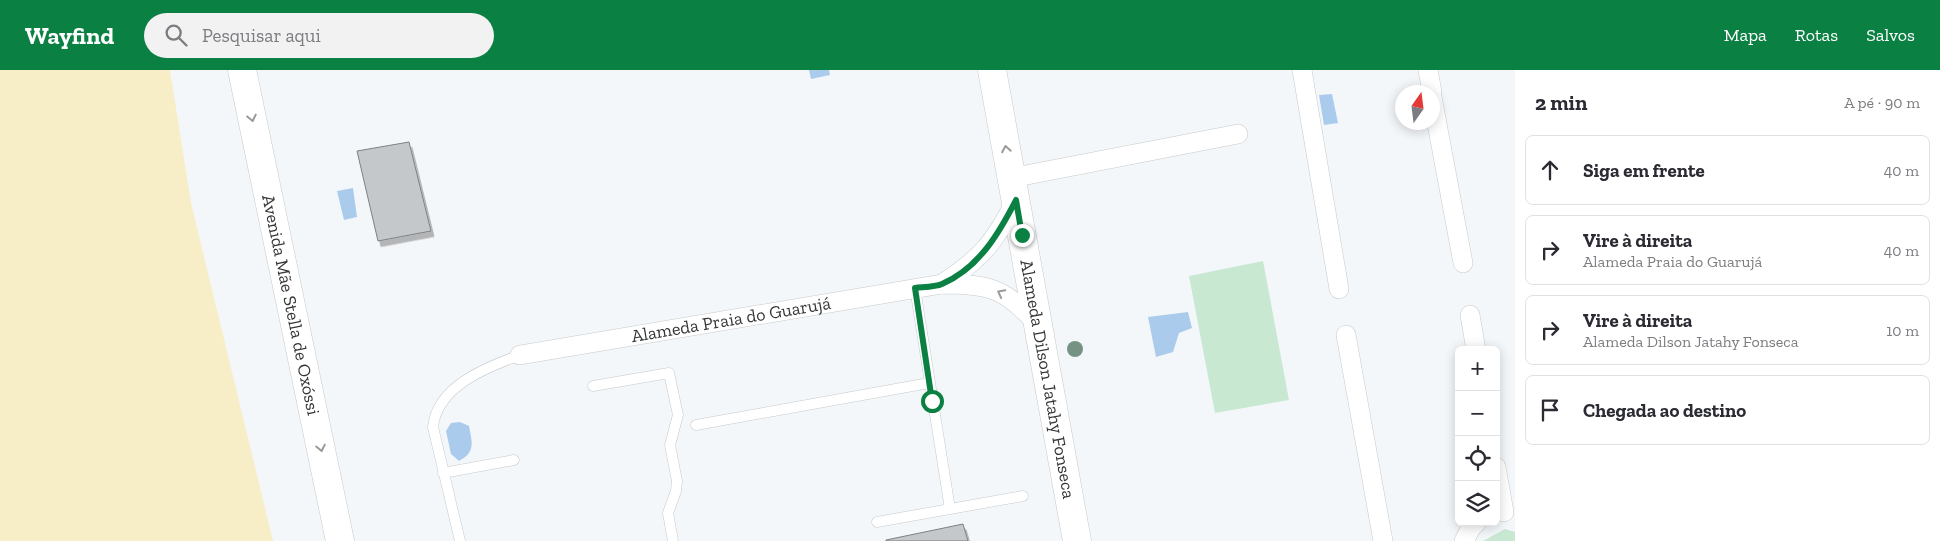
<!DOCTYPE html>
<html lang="pt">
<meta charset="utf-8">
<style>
body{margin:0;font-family:"Zilla Slab",serif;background:#f2f2f3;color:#2b2b33}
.controls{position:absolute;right:15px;bottom:15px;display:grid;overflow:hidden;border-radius:8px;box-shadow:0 2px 12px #0003}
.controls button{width:45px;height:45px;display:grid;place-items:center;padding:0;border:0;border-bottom:1px solid #e1e1e2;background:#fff;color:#2b2b33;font:25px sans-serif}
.compass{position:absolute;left:1395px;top:15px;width:45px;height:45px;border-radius:50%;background:#fff;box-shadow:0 2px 12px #0003;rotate:14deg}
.stop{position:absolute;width:15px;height:15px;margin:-11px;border:4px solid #0b8043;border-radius:50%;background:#fff}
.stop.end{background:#0b8043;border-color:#fff;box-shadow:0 1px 5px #0008}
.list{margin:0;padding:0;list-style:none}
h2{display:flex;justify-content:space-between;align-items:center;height:65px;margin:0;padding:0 20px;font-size:21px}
h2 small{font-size:16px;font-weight:400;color:#7c7c81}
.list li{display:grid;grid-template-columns:32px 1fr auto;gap:15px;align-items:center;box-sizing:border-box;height:70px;margin:0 10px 10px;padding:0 10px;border:1px solid #e1e1e2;border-radius:8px}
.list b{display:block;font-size:19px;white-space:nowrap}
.list p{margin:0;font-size:16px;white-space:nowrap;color:#7c7c81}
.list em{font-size:16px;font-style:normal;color:#7c7c81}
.icon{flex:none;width:28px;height:28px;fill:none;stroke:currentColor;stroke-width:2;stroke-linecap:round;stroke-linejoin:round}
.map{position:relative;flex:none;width:1515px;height:471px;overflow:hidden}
header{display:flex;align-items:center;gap:30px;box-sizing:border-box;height:70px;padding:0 25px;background:#0b8043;color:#fff}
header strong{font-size:24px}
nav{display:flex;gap:28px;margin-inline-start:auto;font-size:18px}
.search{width:350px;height:45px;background:#f2f2f3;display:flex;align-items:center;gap:12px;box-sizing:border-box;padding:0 18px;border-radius:28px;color:#7c7c81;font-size:19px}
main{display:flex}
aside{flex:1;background:#fff}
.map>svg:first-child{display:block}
.green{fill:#c8e8d2}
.sand{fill:#f7edc7}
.water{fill:#abcbec}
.building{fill:#c5c8cb;stroke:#7d8083;filter:url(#shadow)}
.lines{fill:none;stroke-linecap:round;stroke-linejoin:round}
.lane-casing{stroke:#c6c9cb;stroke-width:11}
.street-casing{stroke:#c6c9cb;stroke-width:20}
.secondary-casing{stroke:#c6c9cb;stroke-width:29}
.lane{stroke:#fff;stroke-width:10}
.street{stroke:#fff;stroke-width:19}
.secondary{stroke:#fff;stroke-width:28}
.tree{fill:#769285}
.oneway{stroke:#9a9a9a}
.route{stroke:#0b8043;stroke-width:6}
.labels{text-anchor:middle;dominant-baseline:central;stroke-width:4;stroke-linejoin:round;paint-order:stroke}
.street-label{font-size:18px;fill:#343536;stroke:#fff}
</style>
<header>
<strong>Wayfind</strong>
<div class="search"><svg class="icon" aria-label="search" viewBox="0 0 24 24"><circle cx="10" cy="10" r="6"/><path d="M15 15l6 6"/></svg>Pesquisar aqui</div>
<nav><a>Mapa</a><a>Rotas</a><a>Salvos</a></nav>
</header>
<main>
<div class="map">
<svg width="1515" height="471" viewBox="0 0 1515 471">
<defs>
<filter id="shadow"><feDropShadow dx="3" dy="5.5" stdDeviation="0" flood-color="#0004"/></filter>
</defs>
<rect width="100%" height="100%" fill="#f4f7fa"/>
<!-- green -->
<path class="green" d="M1263,191L1289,330L1215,343L1189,206Z
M1505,459L1515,462V471H1483Z"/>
<!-- sand -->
<path class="sand" d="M0,0H170L191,133L273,471H0Z"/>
<!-- water -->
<path class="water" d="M809,0H829L830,5L811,9Z
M1332,24L1338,53L1324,55L1319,25Z
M353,118L357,147L344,150L337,121Z
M1188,242L1192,258L1179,263L1173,282L1156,287L1148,247Z
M460,352L469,356C472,372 476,382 459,391L451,384L446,361L451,353Z"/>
<!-- building -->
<path class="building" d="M409,72L431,161L378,171L357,81Z
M963,454L968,471H886V470Z"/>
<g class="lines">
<!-- lane casing -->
<g class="lane-casing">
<path id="lane" d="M915,218L950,439
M593,316L669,303L678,345L670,375L677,411L676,421L668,443L673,471
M696,355L929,313
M443,403L514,390
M877,452L1023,426
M460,471L433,357C437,316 487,297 520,285"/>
</g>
<!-- street casing -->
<g class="street-casing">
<g id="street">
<path d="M1302,0L1339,219"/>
<path d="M1428,0L1432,22"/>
<path d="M1432,27L1463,193"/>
<path d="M1011,108L1238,64"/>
<path d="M942,214C982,188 995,172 1016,130"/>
<path d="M1470,245L1476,280"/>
<path d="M1346,265L1383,471"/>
<path id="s1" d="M520,285L942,214C989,214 1005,218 1037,254"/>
<path d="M1496,397L1504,442"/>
<path d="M1464,471L1471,458L1477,452"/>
</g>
</g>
<!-- secondary casing -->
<g class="secondary-casing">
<g id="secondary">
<path id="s2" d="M242,0L340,471"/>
<path id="s3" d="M992,0L1077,471"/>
</g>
</g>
<!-- lane -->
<use href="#lane" class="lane"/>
<!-- street -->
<use href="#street" class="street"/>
<!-- secondary -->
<use href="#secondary" class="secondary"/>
</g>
<!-- trees -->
<circle class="tree" cx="1075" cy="279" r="8"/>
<!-- one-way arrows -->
<defs><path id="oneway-chevron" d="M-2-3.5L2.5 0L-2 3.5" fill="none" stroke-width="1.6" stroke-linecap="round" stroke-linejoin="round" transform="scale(1.25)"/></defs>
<g class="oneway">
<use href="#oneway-chevron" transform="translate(252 48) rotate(78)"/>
<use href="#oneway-chevron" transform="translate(1006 79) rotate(-100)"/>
<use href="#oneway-chevron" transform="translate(1001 223) rotate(-152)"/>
<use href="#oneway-chevron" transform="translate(321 378) rotate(78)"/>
</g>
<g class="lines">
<!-- route -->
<path class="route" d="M932,331L915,218C924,217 935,217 942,214C979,198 999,163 1016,130L1022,165"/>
</g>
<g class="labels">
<!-- street labels -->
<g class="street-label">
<text stroke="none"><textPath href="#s2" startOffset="240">Avenida Mãe Stella de Oxóssi</textPath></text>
<text stroke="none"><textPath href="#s1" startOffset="214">Alameda Praia do Guarujá</textPath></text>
<text stroke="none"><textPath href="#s3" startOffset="314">Alameda Dilson Jatahy Fonseca</textPath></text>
</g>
</g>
</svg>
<div class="controls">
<button>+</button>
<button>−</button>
<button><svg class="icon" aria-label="locate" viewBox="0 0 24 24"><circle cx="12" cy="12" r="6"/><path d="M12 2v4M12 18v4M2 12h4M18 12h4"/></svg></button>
<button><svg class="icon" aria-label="layers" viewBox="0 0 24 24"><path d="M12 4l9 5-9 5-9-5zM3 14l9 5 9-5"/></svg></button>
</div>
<svg class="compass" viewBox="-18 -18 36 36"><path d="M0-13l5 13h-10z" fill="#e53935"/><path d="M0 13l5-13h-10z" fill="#7c7c81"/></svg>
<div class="stop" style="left:932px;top:331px"></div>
<div class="stop end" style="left:1022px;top:165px"></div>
</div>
<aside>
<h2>2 min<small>A pé · 90 m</small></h2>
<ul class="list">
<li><svg class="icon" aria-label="ahead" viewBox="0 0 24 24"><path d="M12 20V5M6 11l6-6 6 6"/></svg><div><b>Siga em frente</b></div><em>40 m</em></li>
<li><svg class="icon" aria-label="right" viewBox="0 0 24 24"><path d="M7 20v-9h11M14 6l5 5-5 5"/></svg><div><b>Vire à direita</b><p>Alameda Praia do Guarujá</p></div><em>40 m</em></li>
<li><svg class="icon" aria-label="right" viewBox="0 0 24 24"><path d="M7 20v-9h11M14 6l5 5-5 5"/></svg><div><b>Vire à direita</b><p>Alameda Dilson Jatahy Fonseca</p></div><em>10 m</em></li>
<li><svg class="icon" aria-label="arrive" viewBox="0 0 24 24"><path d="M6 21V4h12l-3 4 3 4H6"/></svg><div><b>Chegada ao destino</b></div></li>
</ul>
</aside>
</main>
